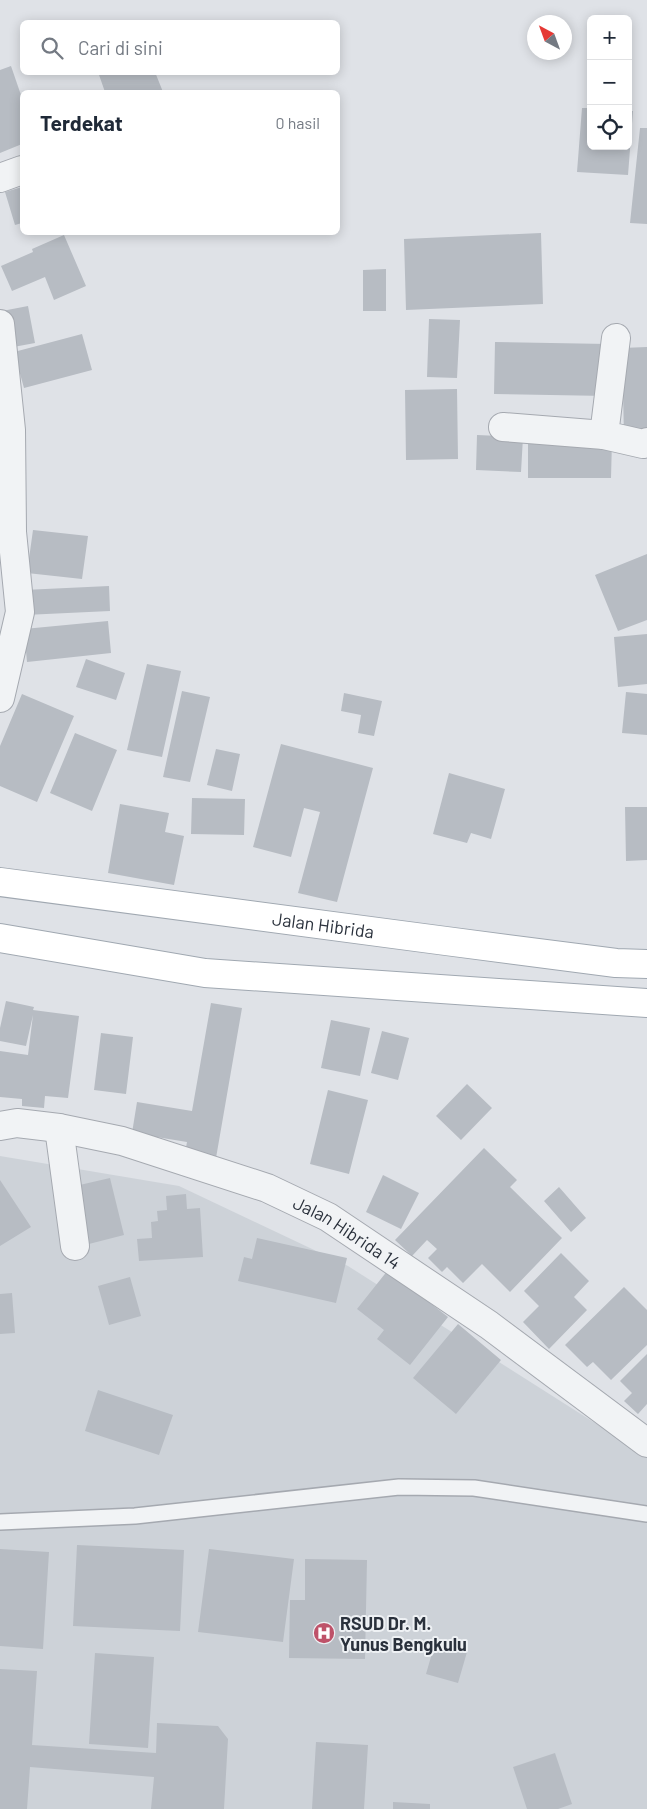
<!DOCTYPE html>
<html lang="id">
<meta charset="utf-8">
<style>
body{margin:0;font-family:Barlow,sans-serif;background:#f6f6f7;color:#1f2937}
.controls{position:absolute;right:15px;top:15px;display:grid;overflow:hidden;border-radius:8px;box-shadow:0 2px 12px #0003}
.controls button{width:45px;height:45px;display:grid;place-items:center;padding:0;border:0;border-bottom:1px solid #e0e1e3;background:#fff;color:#1f2937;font:25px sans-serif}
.compass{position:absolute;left:527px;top:15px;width:45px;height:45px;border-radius:50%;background:#fff;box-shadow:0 2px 12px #0003;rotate:319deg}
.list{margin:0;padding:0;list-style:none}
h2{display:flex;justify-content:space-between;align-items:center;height:65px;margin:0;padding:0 20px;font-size:21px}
h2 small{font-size:16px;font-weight:400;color:#747a83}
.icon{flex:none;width:28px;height:28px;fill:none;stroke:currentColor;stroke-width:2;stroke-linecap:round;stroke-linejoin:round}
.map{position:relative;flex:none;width:647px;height:1809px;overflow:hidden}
.search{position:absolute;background:#fff;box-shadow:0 2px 12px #0003;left:20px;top:20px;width:320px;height:55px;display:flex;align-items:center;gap:12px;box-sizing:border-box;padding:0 18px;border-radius:8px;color:#747a83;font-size:19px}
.panel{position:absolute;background:#fff;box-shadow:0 2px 12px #0003;left:20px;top:90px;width:320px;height:145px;border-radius:8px}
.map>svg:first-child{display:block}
.built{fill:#cdd2d8}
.building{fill:#b7bcc3}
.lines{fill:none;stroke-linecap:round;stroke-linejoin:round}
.service-casing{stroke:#a5a9b0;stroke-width:18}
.minor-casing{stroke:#a5a9b0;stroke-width:30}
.primary-casing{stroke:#a0a8b1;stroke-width:30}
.service{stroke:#f1f3f5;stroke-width:15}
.minor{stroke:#f1f3f5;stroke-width:28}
.primary{stroke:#fff;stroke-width:28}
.labels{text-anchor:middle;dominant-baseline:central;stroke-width:4;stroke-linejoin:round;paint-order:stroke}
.street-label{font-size:18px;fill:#2a313c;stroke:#eef1f4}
.poi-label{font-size:18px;font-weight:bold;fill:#2a313c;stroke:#eef1f4;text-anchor:start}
</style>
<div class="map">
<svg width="647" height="1809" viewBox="0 0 647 1809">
<rect width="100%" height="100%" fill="#dfe2e7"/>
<!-- built -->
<path class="built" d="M0,1156L179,1186L348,1266L647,1456V1809H0Z"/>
<!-- building -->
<path class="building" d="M11,66L22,98V144L0,153V70Z
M98,72H155L163,92H105Z
M582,108H591V146H628V111H633L628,175L577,172Z
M640,128H647V224L630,223Z
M22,187V223L15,225L5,192Z
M541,233L543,304L406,310L404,239Z
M64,235L86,286L54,300L45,277L12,291L1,266L33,252L32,249Z
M386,269V311H363V270Z
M28,306L35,343L8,348L2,311Z
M429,319L460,320L457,378L427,377Z
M82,334L92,370L24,388L14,352Z
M495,342L608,344L607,396L494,394Z
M647,347V435L624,436L622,348Z
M457,389L458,459L406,460L405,390Z
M477,435L523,437L521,472L476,470Z
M528,440H612L611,478H528Z
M33,530L88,536L82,579L27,573Z
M647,554V620L618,631L595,575Z
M109,586L110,611L25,615L24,590Z
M108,621L111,653L27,662L24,629Z
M647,634V684L618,687L614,637Z
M86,659L125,673L116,700L76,687Z
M147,664L181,671L162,757L127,750Z
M182,691L210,697L190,782L163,777Z
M626,692L647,694V735L622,733Z
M344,693L382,701L374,736L358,733L361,715L341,711Z
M22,694L74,716L37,802L0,786V746Z
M75,733L117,750L92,811L50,793Z
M281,744L373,768L337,902L298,893L320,812L304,808L291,857L253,847Z
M216,749L240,754L232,791L207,785Z
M449,773L505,789L491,839L471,833L467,843L433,834Z
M192,798L245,799L244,835L191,834Z
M120,804L169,813L165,832L184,836L174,885L108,873Z
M625,807H647V860L626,861Z
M6,1001L34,1007L33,1010L79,1016L68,1098L45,1096L44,1108L22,1106V1099L0,1097V1051L28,1055L33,1015L26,1046L0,1041V1028Z
M211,1003L242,1008L216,1158L185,1153L187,1142L132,1133L137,1102L192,1111Z
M331,1020L370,1028L360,1076L321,1068Z
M382,1031L409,1038L398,1080L371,1073Z
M101,1033L133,1037L126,1094L94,1090Z
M467,1084L492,1108L461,1140L436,1116Z
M328,1090L368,1100L349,1174L310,1164Z
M484,1148L517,1180L510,1187L562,1238L510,1292L482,1264L463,1283L447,1267L442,1272L428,1258L437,1249L427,1240L412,1256L395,1240Z
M383,1175L419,1193L401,1229L366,1212Z
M110,1178L124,1235L85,1245L71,1187Z
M0,1180L31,1227L0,1246Z
M559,1187L586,1218L571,1232L544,1201Z
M186,1194L187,1209L200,1208L203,1257L139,1261L137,1239L152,1238L151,1222L158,1221L157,1211L167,1210L166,1196Z
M257,1238L347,1258L336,1303L238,1281L244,1257L252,1259Z
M561,1253L589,1281L574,1297L587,1310L549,1349L523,1322L539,1306L524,1291Z
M388,1270L448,1317L410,1365L377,1339L384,1330L357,1309Z
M130,1277L141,1316L109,1325L98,1286Z
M624,1287L647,1310V1345L611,1380L593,1362L587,1367L565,1345Z
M12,1293L15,1333L0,1334V1294Z
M458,1324L501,1360L456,1414L413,1378Z
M647,1354V1404L638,1414L624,1401L632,1393L620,1381Z
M98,1390L173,1415L159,1455L85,1431Z
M77,1545L184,1550L180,1631L73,1626Z
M0,1549L49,1552L43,1649L0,1646Z
M209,1549L294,1559L283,1642L198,1632Z
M305,1559L367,1560L365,1659L289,1658L290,1600H305Z
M435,1643L467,1652L458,1683L426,1674Z
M95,1653L154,1657L148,1748L89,1744Z
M0,1669L37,1671L32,1745L156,1753L157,1723L218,1726L228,1739L224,1809H151L154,1777L30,1767L27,1809H0Z
M316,1742L368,1745L364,1809H312Z
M555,1753L572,1804L558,1809H527L513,1767Z
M393,1802L430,1804V1809H393Z"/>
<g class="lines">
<!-- service casing -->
<g class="service-casing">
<path id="service" d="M0,1522L135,1516L399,1487L474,1488L647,1514"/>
</g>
<!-- minor casing -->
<g class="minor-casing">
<g id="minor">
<path d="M0,178L22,170"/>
<path d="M0,324L11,430L12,532L20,612L0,698"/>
<path d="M616,338L604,435L643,444L647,442"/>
<path d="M503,427L604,435"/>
<path id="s1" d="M0,1126L17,1123L59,1128L122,1141L267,1188L328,1217L489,1325L647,1443"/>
<path d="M59,1128L75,1246"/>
</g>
</g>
<!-- primary casing -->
<g class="primary-casing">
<g id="primary">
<path id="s2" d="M0,882L446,941L616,963L647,964"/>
<path d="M0,938L205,973L647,1003"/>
</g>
</g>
<!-- service -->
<use href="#service" class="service"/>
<!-- minor -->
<use href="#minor" class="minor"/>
<!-- primary -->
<use href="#primary" class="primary"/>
</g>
<!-- icons -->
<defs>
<g id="hospital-disc" transform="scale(1.125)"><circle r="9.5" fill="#be5269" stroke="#eef1f4"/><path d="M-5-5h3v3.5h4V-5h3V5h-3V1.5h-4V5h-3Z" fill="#fff"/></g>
</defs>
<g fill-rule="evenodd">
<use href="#hospital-disc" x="324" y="1633"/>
</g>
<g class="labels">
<!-- street labels -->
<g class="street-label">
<text stroke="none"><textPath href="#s2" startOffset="326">Jalan Hibrida</textPath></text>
<text stroke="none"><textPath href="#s1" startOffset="368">Jalan Hibrida 14</textPath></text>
</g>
<!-- poi labels -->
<g class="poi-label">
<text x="340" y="1623">RSUD Dr. M.<tspan x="340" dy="21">Yunus Bengkulu</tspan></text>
</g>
</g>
</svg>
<div class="controls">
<button>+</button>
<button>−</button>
<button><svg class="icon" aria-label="locate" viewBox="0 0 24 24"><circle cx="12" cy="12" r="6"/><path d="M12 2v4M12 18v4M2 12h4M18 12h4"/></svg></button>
</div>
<svg class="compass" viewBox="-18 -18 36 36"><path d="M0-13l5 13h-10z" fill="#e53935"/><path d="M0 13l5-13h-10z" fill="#747a83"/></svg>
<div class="search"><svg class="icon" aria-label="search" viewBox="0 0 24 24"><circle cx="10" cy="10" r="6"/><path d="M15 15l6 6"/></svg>Cari di sini</div>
<section class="panel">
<h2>Terdekat<small>0 hasil</small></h2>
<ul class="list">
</ul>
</section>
</div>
